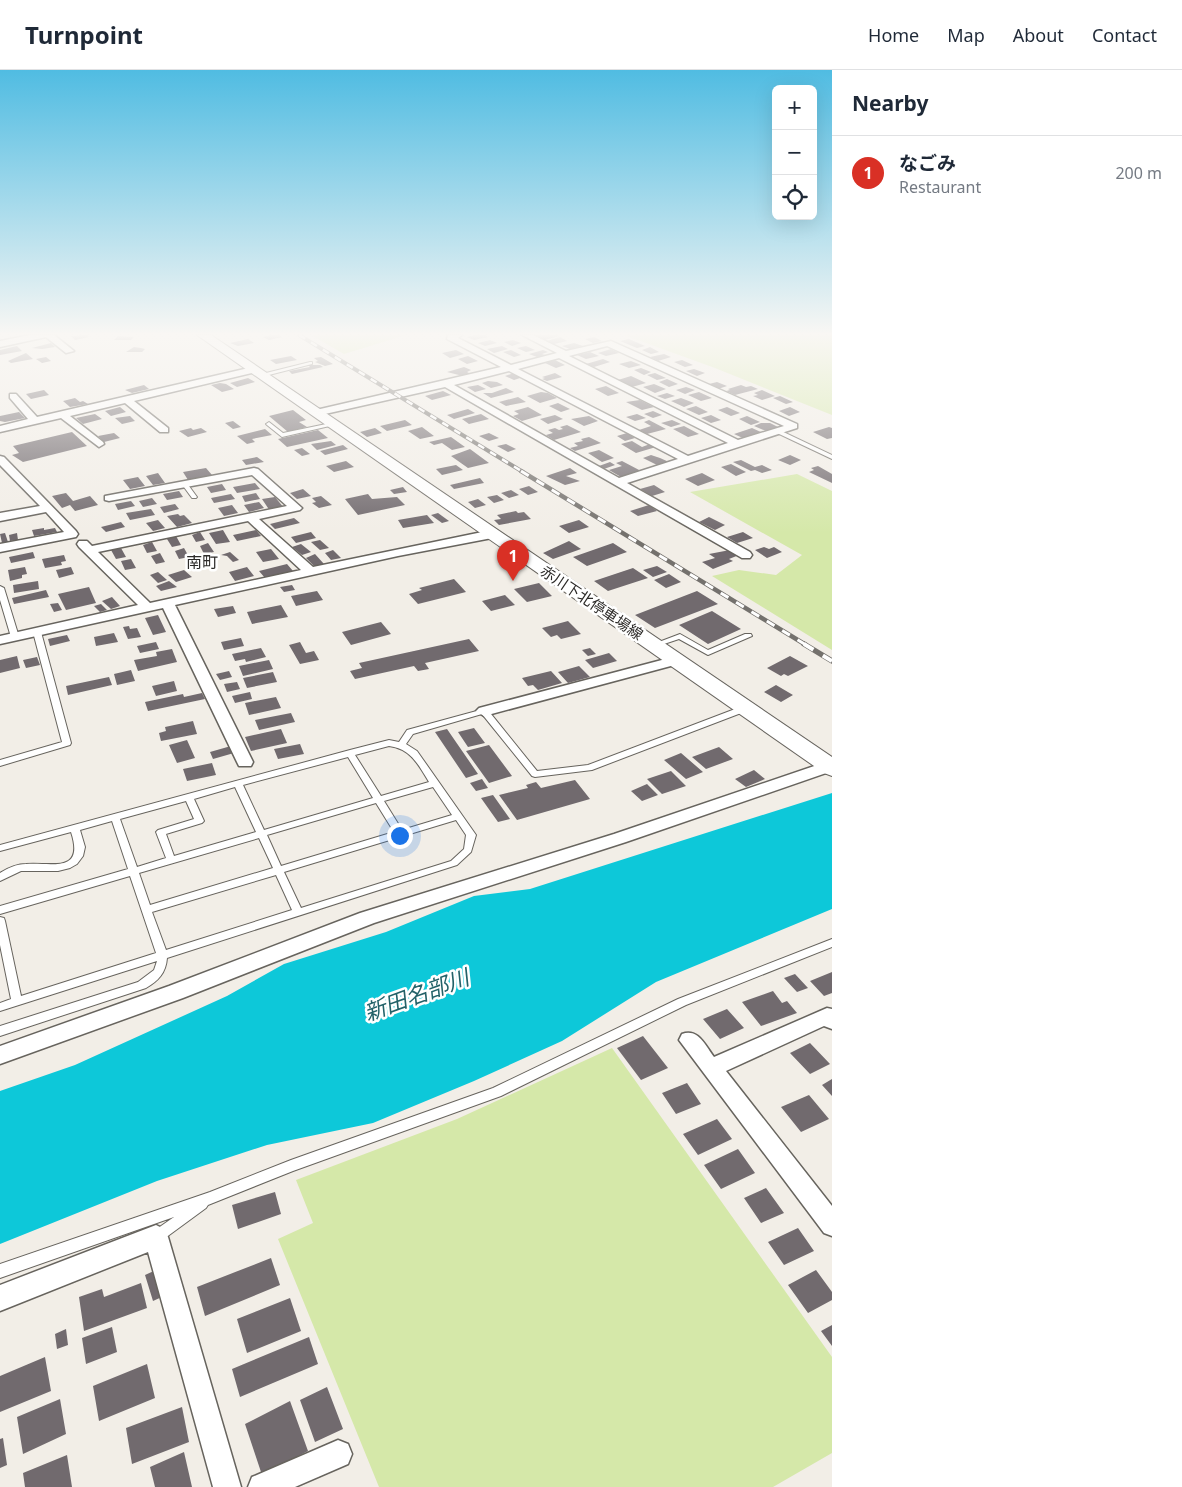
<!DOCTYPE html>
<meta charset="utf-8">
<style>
body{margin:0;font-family:"Noto Sans","Noto Sans JP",sans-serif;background:#f6f6f7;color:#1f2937}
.controls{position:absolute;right:15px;top:15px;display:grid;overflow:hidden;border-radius:8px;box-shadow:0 5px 20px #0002}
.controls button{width:45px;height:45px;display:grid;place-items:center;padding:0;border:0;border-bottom:1px solid #e0e1e3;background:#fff;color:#1f2937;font:25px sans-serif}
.you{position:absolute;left:399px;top:765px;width:18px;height:18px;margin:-12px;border:4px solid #fff;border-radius:50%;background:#1a73e8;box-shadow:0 0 0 8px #1a73e833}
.badge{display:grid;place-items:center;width:32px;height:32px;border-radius:50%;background:#d93025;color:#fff;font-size:16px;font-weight:700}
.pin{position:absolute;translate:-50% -41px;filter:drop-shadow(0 1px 2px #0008)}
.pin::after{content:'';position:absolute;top:26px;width:18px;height:15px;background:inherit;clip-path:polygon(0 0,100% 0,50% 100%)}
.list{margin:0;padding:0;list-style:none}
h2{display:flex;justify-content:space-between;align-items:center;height:65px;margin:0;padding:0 20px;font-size:21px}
h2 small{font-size:16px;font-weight:400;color:#747a83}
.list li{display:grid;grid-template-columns:32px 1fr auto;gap:15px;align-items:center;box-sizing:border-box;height:75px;padding:0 20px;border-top:1px solid #e0e1e3}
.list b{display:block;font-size:19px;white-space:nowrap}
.list p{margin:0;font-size:16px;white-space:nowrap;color:#747a83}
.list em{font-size:16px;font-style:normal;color:#747a83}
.icon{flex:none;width:28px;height:28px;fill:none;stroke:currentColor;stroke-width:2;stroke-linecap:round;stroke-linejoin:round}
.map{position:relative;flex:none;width:832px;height:1417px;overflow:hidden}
header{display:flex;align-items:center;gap:30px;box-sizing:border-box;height:70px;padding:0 25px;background:#fff;border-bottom:1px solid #e0e1e3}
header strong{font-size:24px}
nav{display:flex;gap:28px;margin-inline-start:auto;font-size:18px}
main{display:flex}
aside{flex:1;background:#fff}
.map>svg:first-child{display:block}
.green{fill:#d5e8a9}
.water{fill:#0dc8d9}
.building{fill:#716a6e}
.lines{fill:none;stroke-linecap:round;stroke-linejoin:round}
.service-casing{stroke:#67645e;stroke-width:2}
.minor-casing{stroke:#67645e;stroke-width:3}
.secondary-casing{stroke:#67645e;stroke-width:2}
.service{fill:#fff;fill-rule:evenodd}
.minor{fill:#fff;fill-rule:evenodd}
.secondary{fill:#fff;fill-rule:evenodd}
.rail-far2-casing{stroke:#74716d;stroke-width:4}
.rail-far1-casing{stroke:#74716d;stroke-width:4.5}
.rail-casing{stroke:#74716d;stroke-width:5.5}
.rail-far2{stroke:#fff;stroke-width:2.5;stroke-dasharray:7;stroke-linecap:butt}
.rail-far1{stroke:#fff;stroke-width:3;stroke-dasharray:9;stroke-linecap:butt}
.rail{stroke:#fff;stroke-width:4;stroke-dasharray:11;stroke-linecap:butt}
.labels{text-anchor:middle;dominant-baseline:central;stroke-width:5;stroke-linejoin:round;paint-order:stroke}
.far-street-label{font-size:15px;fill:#2d2b29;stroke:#fff}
.far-quarter-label{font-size:16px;fill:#2d2b29;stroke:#fff}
.near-water-label{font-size:22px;font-style:italic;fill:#236269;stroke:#fff}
</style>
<header>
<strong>Turnpoint</strong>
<nav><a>Home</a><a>Map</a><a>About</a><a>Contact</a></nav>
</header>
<main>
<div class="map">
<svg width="832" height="1417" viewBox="0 0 832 1417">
<rect width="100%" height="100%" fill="#f2eee7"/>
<!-- green -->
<path class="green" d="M311,265H406L344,284Z
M624,265H832V345L715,298Z
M797,404L832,421V580L712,506L739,500L776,505L802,485L690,422Z
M612,978L832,1287V1383L773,1417H379L278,1169L313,1153L296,1110L457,1049Z"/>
<!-- water -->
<path class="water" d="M832,723V839L656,912L562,971L474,1011L373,1053L267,1075L157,1111L0,1174V1021L75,995L227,926L284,894L386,862L474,826L530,819Z"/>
<!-- building -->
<path class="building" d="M87,265L89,267L75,270L71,266Z
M272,265H278L282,267L269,270L263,267Z
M475,265H485L488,267L474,270L467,267Z
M534,265H556L559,266L545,270Z
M118,266L134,267L131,270H114Z
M560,267L567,271L554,274L547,271Z
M594,267L602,271L593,273L585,269Z
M248,269L254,273L238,276L230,273Z
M629,269L645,276L637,278L620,271Z
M490,270L497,273L485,276L478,273Z
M513,270L521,273L512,276L504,272Z
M51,273L55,277L42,279L32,278Z
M574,273L583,276L570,279L562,276Z
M17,276L22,281L0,285V280Z
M502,276L508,279L494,283L487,279Z
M526,276L535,280L526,282L517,278Z
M134,277L141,278L145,279L142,282H126Z
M650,277L659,282L651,284L642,280Z
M611,279L619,283L606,286L598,283Z
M456,280L464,284L450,288L442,283Z
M511,280L521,285L514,287L503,282Z
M543,280L548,282L542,284L545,285L537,287L529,284Z
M590,282L599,286L586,289L577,285Z
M26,283L33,289L11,293L8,291Z
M664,284L671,287L658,291L650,287Z
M291,286L297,290L276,294L270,290Z
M468,286L478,291L467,294L458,289Z
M46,287L51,291L42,293L36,289Z
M321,287L333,294L325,296L315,292L318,291L314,288Z
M603,289L610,292L594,297L586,294Z
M555,290L565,295L556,298L545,293Z
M682,290L693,295L685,297L674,292Z
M631,291L641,295L629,298L619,294Z
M308,295H320L323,297L292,304L289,301L310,297Z
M464,297L471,300L467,302L473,305L467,307L447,302Z
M641,298L651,302L644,305L634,300Z
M694,299L705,303L697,306L686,301Z
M514,303L523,307L514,310L505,306Z
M555,303L562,307L547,311L542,309L545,308L542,307Z
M655,303L666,308L657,310L647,305Z
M631,306L646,313L632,317L618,310Z
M248,308L255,312L237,317L230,313Z
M667,309L678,314L669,317L659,312Z
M488,311L497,312L503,315L491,318L482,313Z
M717,312L727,316L718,319L709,314Z
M220,313L226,314L234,319L222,322L211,315Z
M654,314L666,319L655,323L643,317Z
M144,315L149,319L132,323L125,320Z
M478,315L486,319L475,322L467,317Z
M741,315L746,317L751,316L758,319L735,325L726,321L730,320L728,319Z
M606,316L619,323L608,326L595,319Z
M686,317L695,320L685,324L676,320Z
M506,318L514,322L491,328L483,323H492Z
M44,320L49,325L31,329L26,324Z
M762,320L775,326L762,330L753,326L758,325L754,323Z
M443,321L451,325L432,330L425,326Z
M541,322L548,323L557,328L540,333L527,326Z
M699,322L712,328L701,331L688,325Z
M667,323L675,326L665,329L657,326Z
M780,326L793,332L786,334L773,328Z
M518,327L526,332L506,336L499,332Z
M75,328L80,332L83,331L88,334L70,337L63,331Z
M681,328L694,333L684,337L671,331Z
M640,330L654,337L642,340L626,332Z
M558,333L570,339L561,342L549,336Z
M696,336L708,342L699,345L686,339Z
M120,337L126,342L111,346L105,341Z
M528,337L542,345L522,351L513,346L519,344L514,341Z
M727,337L740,343L731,346L718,340Z
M790,337L800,342L789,346L779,341Z
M468,339L475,343L454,349L447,345Z
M293,340L306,350L299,352L307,357L288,362L269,346Z
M653,341L662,345L653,348L644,344Z
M19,342L25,348L5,352L0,351V346Z
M95,344L102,349L83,354L76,348Z
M481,344L489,349L469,354L462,349Z
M637,344L646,348L635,351L626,347Z
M555,345L563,349L548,354L540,349Z
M711,345L721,350L711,353L701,348Z
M130,346L135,351L122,354L115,348Z
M589,346L598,351L584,356L571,349Z
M747,346L760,352L751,355L739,349Z
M405,350L412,355L387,361L380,356Z
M649,350L666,359L647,364L639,360L651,356L644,352Z
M672,350L681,354L671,357L661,353Z
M233,351L241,357L233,359L225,353Z
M761,353H770L778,357L766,361L754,356Z
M567,355L581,362L554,370L546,365L553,363L548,360L555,358L559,360L563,359L560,357Z
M684,356L699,364L688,367L673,359Z
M422,357L434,366L420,369L408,361Z
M829,357L832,358V368L827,369L813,362Z
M191,358L193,360L201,358L207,362L188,367L179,361Z
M375,358L382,363L367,367L360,362Z
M752,358L763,363L745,369L734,364Z
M265,359L272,365L252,369L255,372L247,374L237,366Z
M318,360L328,368L287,377L278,369Z
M72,362L87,376L23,392L12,385L19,383L13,376Z
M114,363L120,368L104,372L98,366Z
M489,363L499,368L489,371L479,366Z
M627,363L635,368L625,371L617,366Z
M451,367L465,377L452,380L442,373L434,375L429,372Z
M589,367L601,373L575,381L570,378L578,376L574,373L583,371L581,369Z
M331,371L336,375L317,380L311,374Z
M632,371L642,377L650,374L656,377L636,383L621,374Z
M506,374L516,379L508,382L497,376Z
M343,375L348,379L325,385L320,381Z
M302,378L310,384L302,386L294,380Z
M470,379L489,393L468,398L451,386Z
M599,380L614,388L602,392L588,383Z
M651,385L660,388L669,392L659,396L643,388Z
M790,385L801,390L790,395L778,390Z
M257,387L264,392L246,395L242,390Z
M741,390L755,397L762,395L772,400L762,403L755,400L751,401L733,392Z
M346,391L354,397L334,402L326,396Z
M622,391L641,401L621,407L609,400L622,396L616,393Z
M610,392L615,395L604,399L599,396Z
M731,394L746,402L736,406L721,397Z
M456,395L463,400L442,405L436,399Z
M818,396L832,404V413L809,402L814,400L811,398Z
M206,398L212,405L188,410L183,402Z
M570,398L577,403L566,406L580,411L565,415L546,406Z
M158,403L165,413L153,415L146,406Z
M702,403L715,410L698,416L685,409Z
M138,407L145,416L130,419L123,410Z
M480,408L484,413L454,419L450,415Z
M255,413L260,419L237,423L233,417Z
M222,414L226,420L211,423L207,417Z
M654,415L665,422L652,426L640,419Z
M529,416L538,422L528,425L519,419Z
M403,417L407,422L394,424L390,420Z
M303,419L311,426L297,429L290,423Z
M511,420L519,425L509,428L501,423Z
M179,421L183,427L167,430L163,424Z
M66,423L73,431L90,426L98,435L75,441L70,435L62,438L52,426Z
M256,423L260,429L245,432L242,426Z
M231,424L235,429L214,433L211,428Z
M368,424L372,429L397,427L405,435L358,445L345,429Z
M497,425L504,430L494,433L487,427Z
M321,426L332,435L319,438L312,433L316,432L312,428Z
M275,427L284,438L270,441L262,429Z
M152,428L157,434L143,437L139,431Z
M478,429L486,435L475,438L468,432Z
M131,431L135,436L118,440L115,434Z
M259,432L264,438L249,442L244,435Z
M175,434L179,439L164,443L160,437Z
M232,435L238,443L224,446L218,438Z
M649,435L657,441L638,446L630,441Z
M151,439L155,445L130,450L126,443Z
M516,441L518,443L524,442L531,449L499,455L494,450L501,449L497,445Z
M438,443L449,451L442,453L431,445Z
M178,444L180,446L184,445L192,453L177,457L167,446Z
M427,445L434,453L403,458L398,450Z
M709,447L725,455L715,460L699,452Z
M294,448L300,453L275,459L270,454Z
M158,450L165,458L153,461L146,453Z
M579,450L589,457L569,463L559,456Z
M121,452L125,457L106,462L101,457Z
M44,458V460L55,458L57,462L34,466L32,460Z
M223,460L230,472L216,474L209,463Z
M256,460L261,466L237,471L233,465Z
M200,462L205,470L196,472L192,465Z
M311,462L316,468L296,473L291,467Z
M743,462L753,468L737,473L727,467Z
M5,463L8,472L2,473L0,464Z
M17,463L18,470L10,471L9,465Z
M176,466L181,475L172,477L167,469Z
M320,470L329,478L320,480L311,472Z
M569,471L581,479L553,489L543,483Z
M152,472L157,481L147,483L143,475Z
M208,473L214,482L204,484L200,476Z
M613,473L627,482L587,496L573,487Z
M301,474L311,482L302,485L292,477Z
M764,477L769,479L774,477L782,482L767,488L755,480Z
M121,478L126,487L116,489L111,480Z
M184,478L189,487L179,489L175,481Z
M271,479L279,489L263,492L256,482Z
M333,480L341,488L331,490L325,483Z
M730,480L739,485L729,489L733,491L713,499L702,492L715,488L709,484Z
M33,482L35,488L11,493L9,487Z
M230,482L239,490L233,492L227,486L221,485Z
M160,483L165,492L156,494L151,486Z
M315,484L324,494L314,496L306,488Z
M64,485L66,491L61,492L62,495L45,498L42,489Z
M131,489L136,498L125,500L121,491Z
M287,494L293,501L265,508L259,501Z
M657,496L667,502L653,507L643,500Z
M25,497L27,504L22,505V508L10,511L8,500Z
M71,497L74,504L59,508L56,500Z
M247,497L254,506L235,511L229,502Z
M633,498L648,508L608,521L594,511Z
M184,500L192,507L176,512L168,505Z
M158,502L167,510L158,513L150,505Z
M669,504L681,512L666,518L654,510Z
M454,509L466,522L418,534L409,524L422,520L419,518Z
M38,511L39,519L14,523L13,515Z
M169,511L177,517L161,521L156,516Z
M539,513L552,526L527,532L514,519Z
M292,515L295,520L284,522L280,517Z
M89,517L96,533L66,540L58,524Z
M46,520L49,527L14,534L12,528Z
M317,521L323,530L296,536L291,526Z
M697,521L718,534L655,558L635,545Z
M505,525L515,535L491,541L482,531Z
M112,527L120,536L111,539L102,531Z
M58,533L62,540L54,542L50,534Z
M101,534L107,540L100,542L94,536Z
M281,535L288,547L252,554L247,542Z
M233,536L236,543L218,547L214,539Z
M712,541L741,559L708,574L679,555Z
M158,545L166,562L153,565L145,548Z
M568,551L581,564L561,569L557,565L551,567L542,558Z
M381,552L391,564L351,575L342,562Z
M129,556L130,559L137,558L141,567L128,569L123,557Z
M114,563L118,572L96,576L94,567Z
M67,565L70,571L50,576L48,569Z
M241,568L244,576L224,580L221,572Z
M469,569L479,581L425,593L429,599L418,601L414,596L355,609L350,601L362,598L359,593Z
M156,572L159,579L140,583L137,576Z
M300,572L306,583L314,581L319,590L300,594L289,575Z
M261,578L266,587L246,592L245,589L235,591L232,584Z
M590,578L596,584L588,586L582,580Z
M172,579L177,592L138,601L134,590L157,586L156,582Z
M609,583L617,591L593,598L585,590Z
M17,586L20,598L0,603V590Z
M790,586L808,596L788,606L784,604L781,606L767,598Z
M37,587L40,595L26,598L23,590Z
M269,590L273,599L243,606L239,596Z
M579,596L590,607L568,613L558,602Z
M131,600L135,611L117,615L114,604Z
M229,601L232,607L220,610L216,604Z
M551,601L562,613L538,620L533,615L528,616L522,608Z
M273,602L277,612L247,618L243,608Z
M109,607L112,615L68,625L66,616Z
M174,611L177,621L156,626L152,616Z
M237,612L240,619L227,622L224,614Z
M776,615L793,625L781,632L764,622Z
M250,622L252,629L235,633L232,626Z
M202,623L205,629L148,641L145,632L183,624L184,627Z
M276,627L281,638L249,645L245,633Z
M291,643L295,652L259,660L255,650Z
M193,651L197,664L161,671L159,663L166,661L165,657Z
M474,658L485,673L468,677L458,662Z
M281,659L287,673L251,681L245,667Z
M447,659L478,704L466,708L435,662Z
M187,670L195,688L177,693L169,675Z
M300,674L304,684L278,689L274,679Z
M489,675L512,706L489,713L466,681Z
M231,676L234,683L213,689L210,682Z
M719,677L733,689L706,699L692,687Z
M681,683L703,702L686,709L664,690Z
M212,693L216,705L187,711L183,699Z
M754,700L765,709L746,717L735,709Z
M671,701L686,716L662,724L647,709Z
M482,709L488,718L476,721L470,713Z
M575,710L590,729L517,750L499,725L528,718L526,715L536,712L541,718Z
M647,714L658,725L642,731L631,721Z
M493,725L510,749L498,752L481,728Z
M832,902V923L824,926L810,911Z
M795,904L808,918L797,922L784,908Z
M773,921L782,933L787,931L797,943L761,956L742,932Z
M727,939L744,958L720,969L703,949Z
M643,966L668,998L641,1010L617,978Z
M810,973L830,994L810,1004L790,983Z
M832,1009V1026L822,1015Z
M687,1013L701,1034L676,1044L662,1023Z
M809,1025L829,1049L801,1062L781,1037Z
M717,1049L732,1069L698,1085L683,1064Z
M738,1079L755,1103L721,1119L704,1095Z
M766,1118L784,1143L761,1153L744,1128Z
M275,1122L281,1144L238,1159L232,1135Z
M798,1158L814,1181L784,1195L768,1172Z
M271,1188L280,1215L205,1246L197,1217Z
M156,1200L164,1226L153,1231L145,1205Z
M816,1200L832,1222V1230L808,1243L788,1215Z
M141,1213L147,1238L84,1261L79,1227L102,1219L104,1227Z
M290,1228L301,1261L247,1283L237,1249Z
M832,1255V1276L821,1261Z
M112,1257L117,1282L86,1294L82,1268Z
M66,1259L68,1275L57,1279L55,1264Z
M309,1267L318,1294L240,1327L232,1299Z
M45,1287L51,1321L0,1342V1306Z
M147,1294L155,1328L99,1351L93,1316Z
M327,1317L343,1359L315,1372L300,1330Z
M60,1329L66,1364L23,1384L17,1347Z
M290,1331L308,1381L262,1405L245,1354Z
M182,1337L189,1372L132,1394L126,1358Z
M3,1368L7,1395L0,1398V1369Z
M184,1382L192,1417H155L150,1397Z
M67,1385L72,1417H25L23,1403Z"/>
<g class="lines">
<!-- service casing -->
<g class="service-casing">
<path id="service" d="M310,292H312V294L261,307L258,305Z
M269,352L283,363L331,353L334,355L282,367L267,355L266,354Z
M777,359L832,385V389L775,362V360Z
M182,412H186L197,427L196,428H192L181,413Z
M0,516L4,518L19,567L18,569H15L11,567L0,530Z
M34,560H37L41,562L71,673L70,675L0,696V690L62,672L33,562Z
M680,564L708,580L745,564H751L752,566L708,585L679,569L655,577L651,575Z
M743,636H749L750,638L749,640L592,700L535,707L532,706L482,644L413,664L406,674L417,681L476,765L471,782L457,795L167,888C166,903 158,911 146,918L0,966V956L138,912L154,900L157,891L0,941V933L11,929L0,875V847L4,848L5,851L21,926L156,883L130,806L0,844V836L128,799L112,751L80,760L85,777L83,786L77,794L70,798L58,801H21L0,811V803C8,798 16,794 26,794C51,792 85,804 71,762L0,781V775L350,680L389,670L399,672L407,660L484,639H487L537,701L588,695ZM389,676C411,679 418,694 429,712L381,726L355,685ZM348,687L373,728L264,760L243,715ZM235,717L256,762L174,786L166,764L202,753L204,751L194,729ZM433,717L452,745L402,760L384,731ZM186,731L194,749L158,760L156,762L166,788L137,797L120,749ZM376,733L394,762L281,796L267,765ZM456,750L466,765L464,779L451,791L301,838L284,802ZM259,768L273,798L150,835L139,803ZM276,805L292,840L166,880L152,842Z
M832,869V877L686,935L501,1026L293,1101L208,1135L206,1138L161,1171L156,1173L151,1171L150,1167L151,1163L174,1147L0,1208V1194L210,1122L291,1090L493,1018L678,929Z"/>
</g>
<!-- minor casing -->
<g class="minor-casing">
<path id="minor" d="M30,265H54L74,281L66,283L46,267L0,277V271Z
M448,265H462L458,268L511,295L557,283L522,265H533L566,281L611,271L797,354V358L627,413L750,482L752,485L750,488H742L445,317L316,346L311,343L316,340L501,297L447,269ZM607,276L784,356L738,370L569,286ZM559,288L728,373L688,386L518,299ZM509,301L678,389L619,408L454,315Z
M253,297L256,298V302L134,331L168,358V362H160L125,333L70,346L103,372L104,374L99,377L61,348L0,362V356L28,349L10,328V324H16L37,347Z
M0,386L4,387L76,461L78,464L76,467L0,482V474L64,462L46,442L0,451V443L40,436L0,395Z
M254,398L258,399L302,438L300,440L259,449L313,497L492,460L498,464L492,468L398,486L175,535L253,692L251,696H239L237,692L163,538L0,574V566L138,535L79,477L77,474L79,471H87L92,476L287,436L252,405L109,431L105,430V426ZM248,451L301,500L150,533L98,482Z
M677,586L684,590L682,593L484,646L476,641L479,638Z
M829,691L832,692V701L626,772L374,853L183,928L0,994V976L169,916L360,843L614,764Z
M827,938L832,939V959L824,956L726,1001L832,1136V1166L824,1163L679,970L682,964C698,958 705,975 714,987Z
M156,1155L164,1159L168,1167L241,1417H213L148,1182L0,1241V1215Z
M338,1370L348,1374L352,1384L348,1394L295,1417H248L252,1407Z"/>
</g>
<!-- secondary casing -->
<g class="secondary-casing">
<path id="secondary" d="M197,265H211L832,687V706L824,703Z"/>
</g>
<!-- service -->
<use href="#service" class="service"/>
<!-- minor -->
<use href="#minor" class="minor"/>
<!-- secondary -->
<use href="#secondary" class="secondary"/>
<!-- rail-far2 casing -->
<g class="rail-far2-casing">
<path id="rail-far2" d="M299,265L523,402"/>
</g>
<!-- rail-far1 casing -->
<g class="rail-far1-casing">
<path id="rail-far1" d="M521,401L806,575"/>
</g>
<!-- rail casing -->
<g class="rail-casing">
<path id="rail" d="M804,574L832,591"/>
</g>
<!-- rail-far2 -->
<use href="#rail-far2" class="rail-far2"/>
<!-- rail-far1 -->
<use href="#rail-far1" class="rail-far1"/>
<!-- rail -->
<use href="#rail" class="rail"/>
</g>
<!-- sky -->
<linearGradient id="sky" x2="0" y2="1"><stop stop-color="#50bce2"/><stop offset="0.57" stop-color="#f9f7f4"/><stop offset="1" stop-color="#f9f7f4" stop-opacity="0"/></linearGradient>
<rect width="832" height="463" fill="url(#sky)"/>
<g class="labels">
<!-- far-street labels -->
<g class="far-street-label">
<text transform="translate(592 532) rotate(34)">赤川下北停車場線</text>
</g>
<!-- far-quarter labels -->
<g class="far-quarter-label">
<text x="202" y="492">南町</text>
</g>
<!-- near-water labels -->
<g class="near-water-label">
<text transform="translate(416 924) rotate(-20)">新田名部川</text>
</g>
</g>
</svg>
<div class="controls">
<button>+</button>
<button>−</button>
<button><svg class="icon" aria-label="locate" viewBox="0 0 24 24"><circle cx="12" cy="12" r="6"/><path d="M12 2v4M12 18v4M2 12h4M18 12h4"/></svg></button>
</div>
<div class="you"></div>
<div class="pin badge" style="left:513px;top:511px">1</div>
</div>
<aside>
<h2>Nearby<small></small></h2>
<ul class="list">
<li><span class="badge">1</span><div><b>なごみ</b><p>Restaurant</p></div><em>200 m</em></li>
</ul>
</aside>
</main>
